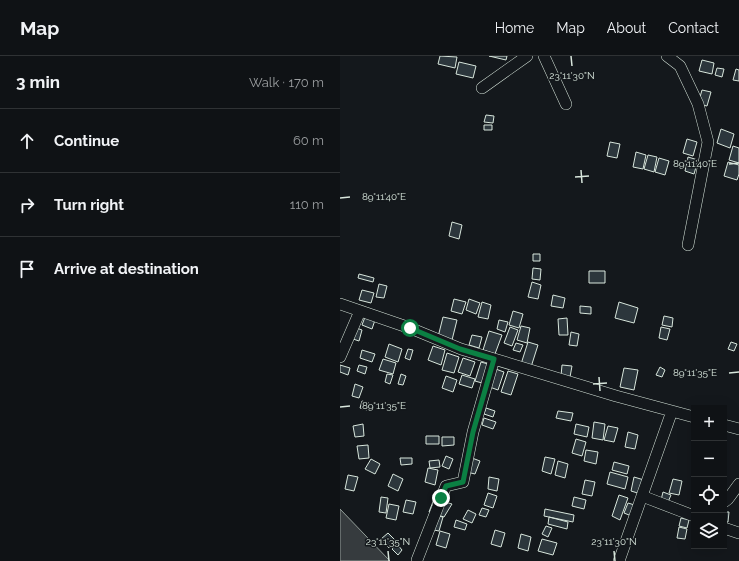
<!DOCTYPE html>
<meta charset="utf-8">
<style>
body{margin:0;font-family:Raleway,sans-serif;background:#1d2022;color:#f1f3f6}
.controls{position:absolute;right:12px;bottom:12px;display:grid;overflow:hidden;border-radius:0px;box-shadow:0 4px 16px #0002}
.controls button{width:36px;height:36px;display:grid;place-items:center;padding:0;border:0;border-bottom:1px solid #2f3234;background:#0f1215;color:#f1f3f6;font:20px sans-serif}
.stop{position:absolute;width:12px;height:12px;margin:-9px;border:3px solid #0b8043;border-radius:50%;background:#fff}
.stop.end{background:#0b8043;border-color:#fff;box-shadow:0 1px 4px #0008}
.list{margin:0;padding:0;list-style:none}
h2{display:flex;justify-content:space-between;align-items:center;height:52px;margin:0;padding:0 16px;font-size:17px}
h2 small{font-size:13px;font-weight:400;color:#9b9ea0}
.list li{display:grid;grid-template-columns:26px 1fr auto;gap:12px;align-items:center;box-sizing:border-box;height:64px;padding:0 16px;border-top:1px solid #2f3234}
.list b{display:block;font-size:15px;white-space:nowrap}
.list em{font-size:13px;font-style:normal;color:#9b9ea0}
.icon{flex:none;width:22px;height:22px;fill:none;stroke:currentColor;stroke-width:2;stroke-linecap:round;stroke-linejoin:round}
.map{position:relative;flex:none;width:399px;height:505px;overflow:hidden}
header{display:flex;align-items:center;gap:24px;box-sizing:border-box;height:56px;padding:0 20px;background:#0f1215;border-bottom:1px solid #2f3234}
header strong{font-size:19px}
nav{display:flex;gap:22px;margin-inline-start:auto;font-size:14px}
main{display:flex}
aside{flex:1;background:#0f1215}
.map>svg:first-child{display:block}
.water{fill:#363b3e;stroke:#939e99}
.building{fill:#2c363c;stroke:#d8e6dc}
.lines{fill:none;stroke-linecap:round;stroke-linejoin:round}
.minor-casing{stroke:#d8e6dc;stroke-width:12}
.minor{stroke:#14181c;stroke-width:11}
.route{stroke:#0b8043;stroke-width:5}
.ticks{fill:none;stroke:#d8e6dc;stroke-width:1.5}
.ticks-label{font-size:10px;text-anchor:middle;fill:#d8e6dc;stroke:#14181c;stroke-width:3;stroke-linejoin:round;paint-order:stroke}
</style>
<header>
<strong>Map</strong>
<nav><a>Home</a><a>Map</a><a>About</a><a>Contact</a></nav>
</header>
<main>
<aside>
<h2>3 min<small>Walk · 170 m</small></h2>
<ul class="list">
<li><svg class="icon" aria-label="ahead" viewBox="0 0 24 24"><path d="M12 20V5M6 11l6-6 6 6"/></svg><div><b>Continue</b></div><em>60 m</em></li>
<li><svg class="icon" aria-label="right" viewBox="0 0 24 24"><path d="M7 20v-9h11M14 6l5 5-5 5"/></svg><div><b>Turn right</b></div><em>110 m</em></li>
<li><svg class="icon" aria-label="arrive" viewBox="0 0 24 24"><path d="M6 21V4h12l-3 4 3 4H6"/></svg><div><b>Arrive at destination</b></div></li>
</ul>
</aside>
<div class="map">
<svg width="399" height="505" viewBox="0 0 399 505">
<rect width="100%" height="100%" fill="#14181c"/>
<!-- water -->
<path class="water" d="M0,453L50,505H0Z"/>
<!-- building -->
<path class="building" d="M100,0L117,1L115,12L98,8Z
M149,0H167L166,4Z
M362,4L374,7L372,18L359,15Z
M119,6L136,10L133,22L116,18Z
M377,12L384,13L382,21L375,19Z
M396,13L399,14V25L393,24Z
M362,34L371,36L367,50L358,48Z
M146,59L154,60L153,67L144,66Z
M144,69H152V74H144Z
M381,73L394,78L390,92L377,87Z
M347,83L357,86L353,100L343,97Z
M270,86L280,88L277,102L267,100Z
M393,90L399,92V107L389,104Z
M296,96L306,99L303,113L293,111Z
M308,99L317,101L314,116L304,113Z
M348,101L358,104L354,118L345,115Z
M319,102L329,105L325,119L315,116Z
M388,106L399,109V118L397,124L384,120Z
M112,166L122,169L119,183L109,180Z
M193,198H200V205H193Z
M193,212L201,213L200,224L192,223Z
M249,215H265V227H249Z
M19,218L34,222L33,226L18,222Z
M192,226L201,229L198,243L188,241Z
M39,228L47,230L44,242L36,241Z
M22,234L34,237L31,247L19,244Z
M213,239L225,242L223,252L211,250Z
M114,243L126,246L122,258L111,255Z
M129,243L140,247L136,258L126,254Z
M142,246L151,249L148,263L138,261Z
M279,246L298,252L294,267L275,262Z
M240,250L251,251V258L240,257Z
M173,255L183,258L179,272L169,269Z
M324,260L333,262L332,271L322,269Z
M25,261L35,264L32,273L22,269Z
M103,261L117,264L112,284L98,281Z
M227,262L228,279H219L218,263Z
M159,264L168,266L165,276L157,273Z
M181,270L190,272L187,287L177,284Z
M14,271L22,274L19,285L10,282Z
M170,271L178,274L172,290L164,287Z
M321,271L330,273L327,284L319,282Z
M149,275L162,279L155,298L143,294Z
M231,276L239,278L237,290L229,289Z
M132,279L142,281L139,292L129,289Z
M188,286L198,289L191,311L181,308Z
M391,286L397,288L394,295L388,293Z
M176,287L183,289L180,296L173,294Z
M49,288L62,293L58,306L45,301Z
M93,290L105,294L101,309L88,304Z
M68,293L73,294L70,304L65,302Z
M22,294L35,298L32,306L20,302Z
M107,297L119,301L114,317L102,314Z
M123,302L135,306L130,320L118,316Z
M43,303L56,307L53,318L39,314Z
M141,306L148,308L142,327L135,325Z
M0,309L10,312L8,319L0,316Z
M19,309L27,311L25,318L17,315Z
M222,309L232,310L230,321L221,320Z
M150,311L164,316L158,334L144,329Z
M320,311L325,314L322,321L316,319Z
M284,312L298,314L294,334L280,331Z
M168,315L178,318L171,339L161,336Z
M47,318L53,319L50,328L45,326Z
M61,318L66,320L63,329L58,328Z
M122,319L135,323L132,332L119,328Z
M106,320L117,324L113,336L102,332Z
M15,328L23,331L19,342L12,340Z
M22,345L29,347L27,354L20,352Z
M146,352L155,355L153,361L144,358Z
M218,355L233,357L231,365L216,362Z
M144,362L156,366L153,373L142,369Z
M254,366L265,368L263,384L252,382Z
M23,368L24,380L15,381L13,370Z
M236,368L249,371L247,381L234,378Z
M268,370L278,372L274,386L264,384Z
M288,376L298,379L295,393L285,391Z
M86,380H99V388H86Z
M102,381H114V389L102,390Z
M236,383L246,386L242,400L232,397Z
M28,389L29,402L19,403L17,390Z
M246,394L258,396L256,408L244,405Z
M106,400L113,403L109,413L102,410Z
M205,401L215,403L211,418L202,415Z
M60,402H72V408L61,409Z
M132,402L140,405L135,418L127,416Z
M31,403L40,408L35,418L25,413Z
M99,404L100,411L90,412L89,405Z
M218,405L228,408L225,422L215,419Z
M274,406L289,410L287,418L272,414Z
M88,412L98,414L95,429L85,426Z
M270,416L288,421L285,433L267,428Z
M53,418L63,423L58,435L48,430Z
M8,419L18,421L14,435L5,433Z
M149,421L159,423L157,435L148,433Z
M294,421L304,424L301,438L291,435Z
M333,423L342,425L339,439L329,437Z
M245,424L255,426L252,440L242,438Z
M323,436L331,439L328,446L321,444Z
M148,437L157,440L153,452L144,449Z
M279,439L288,442L280,464L272,460Z
M41,441L48,442L46,457L39,456Z
M234,441L246,444L244,453L232,450Z
M94,443L112,448L104,461L89,456Z
M66,444L76,446L73,458L63,456Z
M288,447L298,450L294,461L284,457Z
M49,448L59,450L56,464L46,462Z
M142,452L149,454L146,461L139,459Z
M205,453L234,459L233,466L204,460Z
M128,454L136,458L132,467L123,463Z
M384,456H389L388,466H384Z
M93,459L103,461L99,475L89,473Z
M209,461L228,466L227,473L208,468Z
M341,462L349,464L347,472L339,470Z
M116,464L127,468L125,474L114,471Z
M206,470L212,472L208,481L202,478Z
M339,471L347,473L345,483L337,482Z
M155,474L165,477L161,491L151,488Z
M100,475L110,478L106,492L96,489Z
M48,477L56,485L49,492L41,483Z
M181,478L191,481L188,495L178,492Z
M202,483L217,487L213,499L198,495Z
M57,488L62,494L58,499L52,493Z"/>
<g class="lines">
<!-- minor casing -->
<g class="minor-casing">
<path id="minor" d="M204,0L226,48
M327,0L340,10L358,48L368,86L348,189
M142,32L187,0
M0,248L70,272L121,293L276,340L354,361
M0,301L20,255
M384,369L399,373
M302,440L354,460
M384,446L388,443L399,428
M384,472L399,477
M77,504L106,430L123,426L133,376L154,303
M279,505L332,355"/>
</g>
<!-- minor -->
<use href="#minor" class="minor"/>
</g>
<g class="lines">
<!-- route -->
<path class="route" d="M70,272L120,293L154,303L133,376L123,426L106,430L101,442"/>
</g>
<!-- ticks -->
<path class="ticks" d="M231,0L232,10M389,108L399,107M241,114L242,127M235,121L249,120M0,142L10,141M389,317L399,316M259,321L260,335M253,328L267,327M0,351L10,350M48,495L49,505M274,495L275,505"/>
<g class="ticks-label">
<text x="232" y="23">23°11'30"N</text>
<text x="355" y="111">89°11'40"E</text>
<text x="44" y="144">89°11'40"E</text>
<text x="355" y="320">89°11'35"E</text>
<text x="44" y="353">89°11'35"E</text>
<text x="48" y="489">23°11'35"N</text>
<text x="274" y="489">23°11'30"N</text>
</g>
</svg>
<div class="controls">
<button>+</button>
<button>−</button>
<button><svg class="icon" aria-label="locate" viewBox="0 0 24 24"><circle cx="12" cy="12" r="6"/><path d="M12 2v4M12 18v4M2 12h4M18 12h4"/></svg></button>
<button><svg class="icon" aria-label="layers" viewBox="0 0 24 24"><path d="M12 4l9 5-9 5-9-5zM3 14l9 5 9-5"/></svg></button>
</div>
<div class="stop" style="left:70px;top:272px"></div>
<div class="stop end" style="left:101px;top:442px"></div>
</div>
</main>
